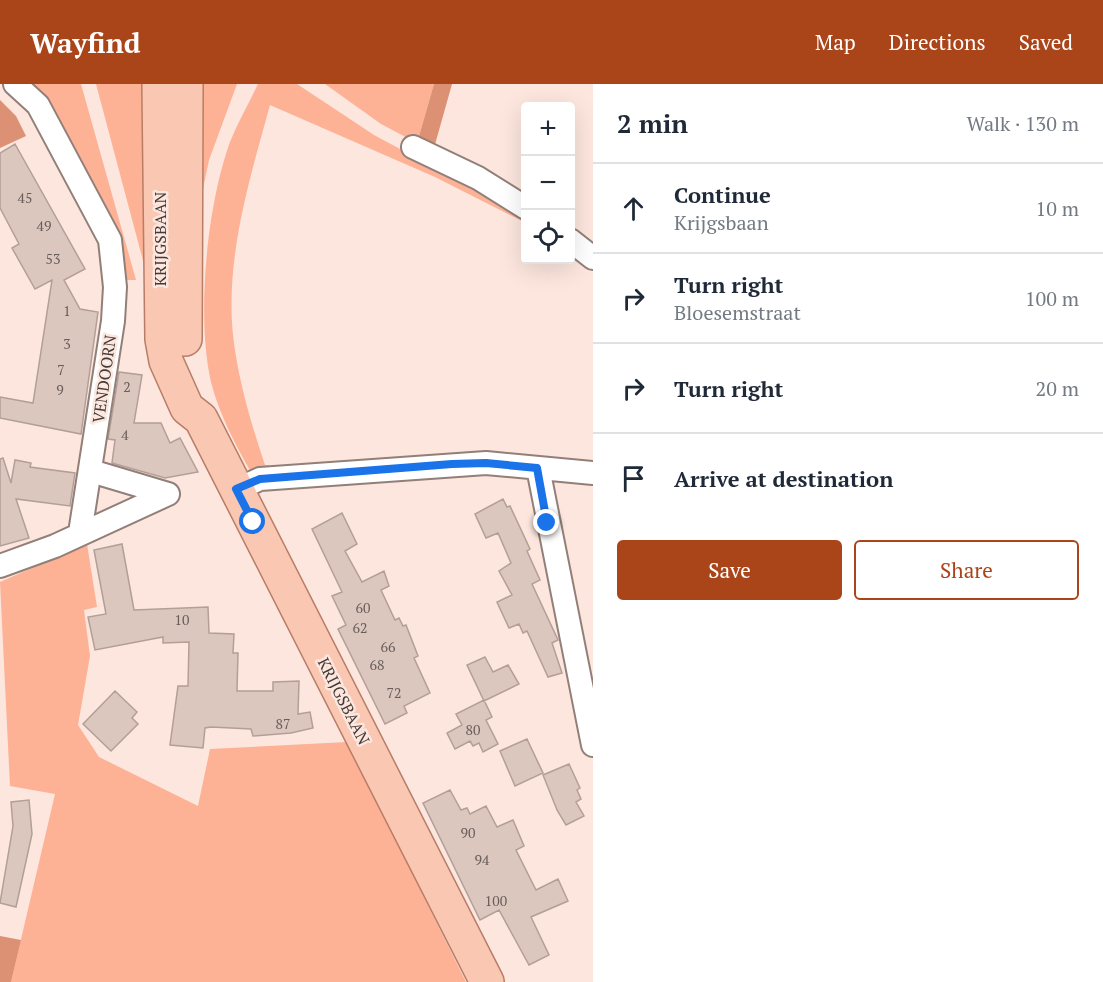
<!DOCTYPE html>
<meta charset="utf-8">
<style>
body{margin:0;font-family:"PT Serif",serif;background:#f6f6f7;color:#1f2937}
.controls{position:absolute;right:18px;top:18px;display:grid;overflow:hidden;border-radius:6px;box-shadow:0 6px 24px #0002}
.controls button{width:54px;height:54px;display:grid;place-items:center;padding:0;border:0;border-bottom:2px solid #e0e1e3;background:#fff;color:#1f2937;font:30px sans-serif}
.stop{position:absolute;width:18px;height:18px;margin:-14px;border:4px solid #1a73e8;border-radius:50%;background:#fff}
.stop.end{background:#1a73e8;border-color:#fff;box-shadow:0 2px 6px #0008}
.list{margin:0;padding:0;list-style:none}
h2{display:flex;justify-content:space-between;align-items:center;height:78px;margin:0;padding:0 24px;font-size:26px}
h2 small{font-size:20px;font-weight:400;color:#747a83}
.list li{display:grid;grid-template-columns:39px 1fr auto;gap:18px;align-items:center;box-sizing:border-box;height:90px;padding:0 24px;border-top:2px solid #e0e1e3}
.list b{display:block;font-size:22px;white-space:nowrap}
.list p{margin:0;font-size:20px;white-space:nowrap;color:#747a83}
.list em{font-size:20px;font-style:normal;color:#747a83}
.actions{display:flex;gap:12px;padding:18px 24px}
.actions a{flex:1;padding:14px 0;border:2px solid #aa4419;border-radius:6px;text-align:center;font-size:21px;color:#aa4419}
.actions .main{background:#aa4419;color:#fff}
.icon{flex:none;width:33px;height:33px;fill:none;stroke:currentColor;stroke-width:2;stroke-linecap:round;stroke-linejoin:round}
.map{position:relative;flex:none;width:593px;height:898px;overflow:hidden}
header{display:flex;align-items:center;gap:36px;box-sizing:border-box;height:84px;padding:0 30px;background:#aa4419;color:#fff}
header strong{font-size:28px}
nav{display:flex;gap:33px;margin-inline-start:auto;font-size:21px}
main{display:flex}
aside{flex:1;background:#fff}
.map>svg:first-child{display:block}
.green{fill:#fdb195}
.forest{fill:#dc9074}
.building{fill:#dcc7bf;stroke:#b39f97;stroke-width:1.5}
.lines{fill:none;stroke-linecap:round;stroke-linejoin:round}
.street-casing{stroke:#927f78;stroke-width:26}
.primary-casing{stroke:#b87d67;stroke-width:36}
.street{stroke:#fff;stroke-width:22}
.primary{stroke:#fac7b3;stroke-width:33}
.route{stroke:#1a73e8;stroke-width:8}
.labels{text-anchor:middle;dominant-baseline:central;stroke-width:5;stroke-linejoin:round;paint-order:stroke}
.number-label{font-size:14px;fill:#685d59}
.street-label{font-size:16px;fill:#423a37;stroke:#fce6de}
</style>
<header>
<strong>Wayfind</strong>
<nav><a>Map</a><a>Directions</a><a>Saved</a></nav>
</header>
<main>
<div class="map">
<svg width="593" height="898" viewBox="0 0 593 898">
<rect width="100%" height="100%" fill="#fce6de"/>
<!-- green -->
<path class="green" d="M28,0H81L136,196H127C120,122 68,61 28,0Z
M96,0H149V199Z
M195,0H237L209,76L198,129Z
M258,0H297L374,51L525,132L526,139L435,93L270,21C250,94 225,174 233,251C238,296 251,339 265,381H269L268,387L252,390C236,362 219,330 211,298C196,232 207,121 230,58C238,38 249,19 258,0Z
M325,0H434L417,59L381,40Z
M87,460L97,523L84,526L90,572L78,641L99,673L198,722L210,665L347,658L466,898H11L55,710L10,702L0,498Z"/>
<!-- forest -->
<path class="forest" d="M434,0H452L434,64L417,59Z
M0,16L16,32L26,52L0,64Z
M0,852L21,856L11,898H0Z"/>
<!-- building -->
<path class="building" d="M15,60L85,185L64,196L80,225L98,228L81,350L0,334V313L33,319L52,196L35,205L12,164L19,160L0,124V69Z
M119,288L142,291L134,339H161L170,359L180,354L198,388L165,394L112,379L115,356L108,355Z
M3,374L11,399L15,376L31,379L30,383L75,389L70,422L16,415L29,454L0,462V375Z
M503,415L507,423L510,422L530,465L527,467L540,496L532,500L558,556L552,559L562,589L548,593L527,547L523,549L519,540L509,544L497,518L512,511L499,487L511,479L498,449L486,454L475,430Z
M342,429L357,460L345,467L362,498L384,487L389,502L381,506L395,536L399,534L403,542L406,541L418,572L414,574L430,609L404,622L407,629L385,640L338,545L346,541L332,512L342,508L312,445Z
M122,460L134,526L208,523L209,549L234,550L233,569H238L237,607H273V598L299,597L298,630L310,628L313,644L291,649L253,652L251,645L211,643L205,644L203,664L170,661L178,602H188L189,558L163,559V553L95,566L88,533L106,530L94,466Z
M485,573L493,588L508,581L519,600L484,617L467,581Z
M115,607L137,628L132,634L138,640L111,667L83,640Z
M484,616L492,633L486,636L498,660L483,668L479,659L473,662L470,657L455,665L447,649L462,641L456,630Z
M527,655L543,689L515,702L500,667Z
M569,680L580,704L577,706L581,715L576,718L584,732L566,741L557,726L543,691Z
M450,706L461,726L467,724L470,730L486,722L497,743L513,736L524,762L516,766L536,806L558,795L568,817L531,833L549,871L529,881L499,826L480,836L423,719Z
M29,716L32,750L16,823L0,819L13,742L11,718Z"/>
<g class="lines">
<!-- street casing -->
<g class="street-casing">
<path id="street" d="M15,0L38,21L110,156L115,203L113,237L80,449
M413,63L478,94L526,124
M570,156L593,174
M538,384L593,661
M91,387L168,410
M236,406L260,395L486,379L593,389
M0,482L55,462L168,410"/>
</g>
<!-- primary casing -->
<g class="primary-casing">
<path id="primary" d="M159,0L162,255L166,277L187,324L201,335L487,898
M185,255L186,0"/>
</g>
<!-- street -->
<use href="#street" class="street"/>
<!-- primary -->
<use href="#primary" class="primary"/>
</g>
<g class="lines">
<!-- route -->
<path class="route" d="M253,438L236,405L260,395L452,380L486,379L537,384L547,439"/>
</g>
<g class="labels">
<!-- number labels -->
<g class="number-label">
<text x="25" y="113">45</text>
<text x="44" y="141">49</text>
<text x="53" y="174">53</text>
<text x="67" y="226">1</text>
<text x="67" y="259">3</text>
<text x="61" y="285">7</text>
<text x="127" y="302">2</text>
<text x="60" y="305">9</text>
<text x="125" y="350">4</text>
<text x="363" y="523">60</text>
<text x="182" y="535">10</text>
<text x="360" y="543">62</text>
<text x="388" y="562">66</text>
<text x="377" y="580">68</text>
<text x="394" y="608">72</text>
<text x="283" y="639">87</text>
<text x="473" y="645">80</text>
<text x="468" y="748">90</text>
<text x="482" y="775">94</text>
<text x="496" y="816">100</text>
</g>
<!-- street labels -->
<g class="street-label">
<text transform="translate(160 155) rotate(-90)">KRIJGSBAAN</text>
<text transform="translate(104 295) rotate(-82)">VENDOORN</text>
<text transform="translate(344 617) rotate(63)">KRIJGSBAAN</text>
</g>
</g>
</svg>
<div class="controls">
<button>+</button>
<button>−</button>
<button><svg class="icon" aria-label="locate" viewBox="0 0 24 24"><circle cx="12" cy="12" r="6"/><path d="M12 2v4M12 18v4M2 12h4M18 12h4"/></svg></button>
</div>
<div class="stop" style="left:253px;top:438px"></div>
<div class="stop end" style="left:547px;top:439px"></div>
</div>
<aside>
<h2>2 min<small>Walk · 130 m</small></h2>
<ul class="list">
<li><svg class="icon" aria-label="ahead" viewBox="0 0 24 24"><path d="M12 20V5M6 11l6-6 6 6"/></svg><div><b>Continue</b><p>Krijgsbaan</p></div><em>10 m</em></li>
<li><svg class="icon" aria-label="right" viewBox="0 0 24 24"><path d="M7 20v-9h11M14 6l5 5-5 5"/></svg><div><b>Turn right</b><p>Bloesemstraat</p></div><em>100 m</em></li>
<li><svg class="icon" aria-label="right" viewBox="0 0 24 24"><path d="M7 20v-9h11M14 6l5 5-5 5"/></svg><div><b>Turn right</b></div><em>20 m</em></li>
<li><svg class="icon" aria-label="arrive" viewBox="0 0 24 24"><path d="M6 21V4h12l-3 4 3 4H6"/></svg><div><b>Arrive at destination</b></div></li>
</ul>
<div class="actions"><a class="main">Save</a><a>Share</a></div>
</aside>
</main>
